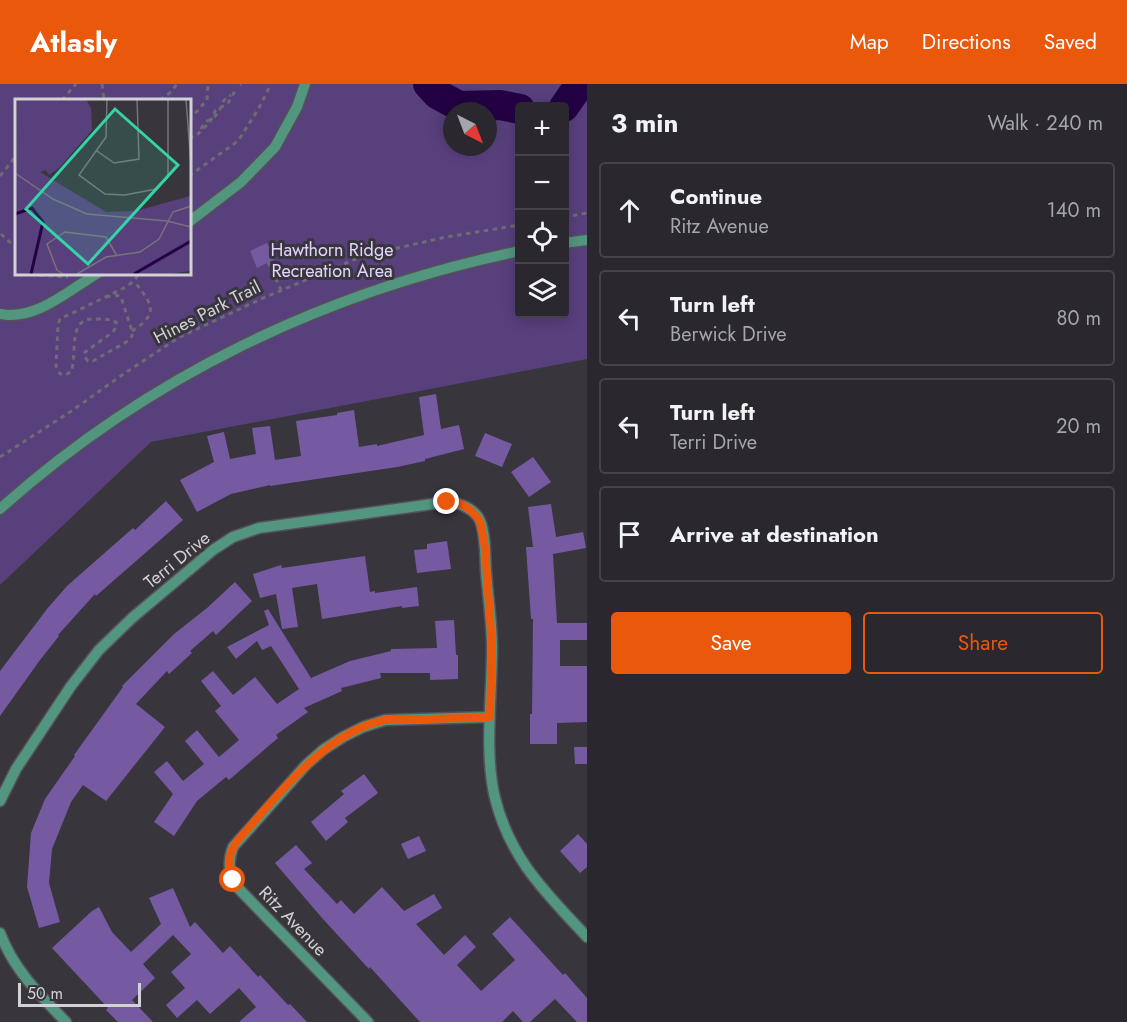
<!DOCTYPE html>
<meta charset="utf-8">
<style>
body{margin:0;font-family:Jost,sans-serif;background:#323036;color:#f1f3f6}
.controls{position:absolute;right:18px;top:18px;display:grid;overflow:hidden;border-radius:6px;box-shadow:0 3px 15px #0003}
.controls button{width:54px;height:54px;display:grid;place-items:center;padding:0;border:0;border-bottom:2px solid #46444a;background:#2a282e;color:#f1f3f6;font:30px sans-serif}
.compass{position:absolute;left:443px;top:18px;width:54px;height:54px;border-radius:50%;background:#2a282e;box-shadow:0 3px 15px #0003;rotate:138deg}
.scale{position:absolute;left:18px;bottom:15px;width:123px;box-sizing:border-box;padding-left:6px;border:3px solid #d2d1d6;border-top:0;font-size:16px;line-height:21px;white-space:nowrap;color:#d2d1d6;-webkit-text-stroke:4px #38353d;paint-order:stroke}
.stop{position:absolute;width:18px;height:18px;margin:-14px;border:4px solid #ea580c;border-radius:50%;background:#fff}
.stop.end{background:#ea580c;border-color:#fff;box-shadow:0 2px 6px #0008}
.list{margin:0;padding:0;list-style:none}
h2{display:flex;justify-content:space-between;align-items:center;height:78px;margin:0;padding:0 24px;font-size:26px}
h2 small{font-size:20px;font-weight:400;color:#a5a6aa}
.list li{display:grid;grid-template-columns:39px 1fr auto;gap:18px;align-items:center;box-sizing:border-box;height:96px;margin:0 12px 12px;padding:0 12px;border:2px solid #46444a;border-radius:6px}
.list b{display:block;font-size:22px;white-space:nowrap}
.list p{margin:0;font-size:20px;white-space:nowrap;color:#a5a6aa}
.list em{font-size:20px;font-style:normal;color:#a5a6aa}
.actions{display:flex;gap:12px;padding:18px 24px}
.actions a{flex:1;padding:14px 0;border:2px solid #ea580c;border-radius:6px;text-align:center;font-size:21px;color:#ea580c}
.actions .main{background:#ea580c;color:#fff}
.icon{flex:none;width:33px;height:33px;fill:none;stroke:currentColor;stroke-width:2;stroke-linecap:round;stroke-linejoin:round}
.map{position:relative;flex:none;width:587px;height:938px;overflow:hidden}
header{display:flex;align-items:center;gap:36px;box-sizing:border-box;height:84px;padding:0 30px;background:#ea580c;color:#fff}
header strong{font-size:28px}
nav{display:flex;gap:33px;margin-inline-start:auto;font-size:21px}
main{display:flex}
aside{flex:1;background:#2a282e}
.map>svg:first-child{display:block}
.green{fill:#58407d;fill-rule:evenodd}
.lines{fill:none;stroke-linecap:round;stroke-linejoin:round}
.river{stroke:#240145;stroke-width:30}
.building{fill:#755aa2}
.minor-casing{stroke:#545159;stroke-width:13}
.path{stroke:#6e6c73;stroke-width:3;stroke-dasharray:4.5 4.5;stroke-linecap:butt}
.minor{stroke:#53967f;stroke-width:10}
.route{stroke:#ea580c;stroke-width:8}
.labels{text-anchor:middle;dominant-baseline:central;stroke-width:6;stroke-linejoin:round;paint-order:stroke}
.park-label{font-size:18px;fill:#e2d4fd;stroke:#38353d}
.street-label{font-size:18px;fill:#d2d1d6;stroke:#38353d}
.inset-river{fill:none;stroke:#240145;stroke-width:3}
.inset-road{fill:none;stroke:#76737a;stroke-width:1.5}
.view{fill:#34d4a8;fill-opacity:0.15;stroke:#34d4a8;stroke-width:3}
.inset-edge{fill:none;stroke:#d2d1d6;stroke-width:3}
</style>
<header>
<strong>Atlasly</strong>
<nav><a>Map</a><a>Directions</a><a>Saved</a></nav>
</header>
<main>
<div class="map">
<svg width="587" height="938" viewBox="0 0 587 938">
<rect width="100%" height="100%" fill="#38353d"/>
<!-- green -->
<path class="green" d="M0,0H587V275L151,358L0,501ZM16,16H189V189H16ZM520,22H564V230H520ZM452,27H488V63H452Z"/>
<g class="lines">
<!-- river -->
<path class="river" d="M428,0L437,10L459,22L500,21L520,25
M564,23L580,0"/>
</g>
<!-- building -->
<path class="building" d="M267,159L275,175L257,184L250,167Z
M436,310L441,345L459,341L464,365L425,375V377L397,383L270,402V401L231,410L197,428L180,396L214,378L207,352L224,348L230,375L256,370L252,344L270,342L275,376L301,372L296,337L337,331V329L354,326L359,363L377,360V362L424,351L419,313Z
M485,349L512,360L502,383L475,372Z
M533,373L551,398L529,413L511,388Z
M166,417L183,436L96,512L95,510L58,551L59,552L40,576L0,632V587L47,525L67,502L133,444L135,446Z
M551,420L556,453L583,448L586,464L553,470L557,539H587V556H560V582H587V638L557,639V660H530V630H532L533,535H531L526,463H533L528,423Z
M447,457L451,485L417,489L414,466L427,465V460Z
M365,472L370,508L375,507V509L417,503L419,522L402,524V522L322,535L317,500L292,504L298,543L282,545L276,510L260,514L253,490L281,481L282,484Z
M235,498L252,517L216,551L213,547L190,567L192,569L169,590L167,587L136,620L165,643L106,717L83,701L71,718L52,765L49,799L60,838L39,844L27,803L31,749L45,715L75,672L74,671L123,603L122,602L174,550L207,524Z
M268,525L311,594L350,577L391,567V565L437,564L435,537L454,536L456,571H458V595L430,596V589H380L381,594L341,604L342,607L304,624L308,628L276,651L278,654L229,696L226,693L197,717L174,752L154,738L173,710L154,688L167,677L183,697L204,680L185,657L197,646L219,673L239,656L215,627L221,622L201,597L213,587L233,611L255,593L277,620L299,605L271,562L262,566L257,557L236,575L227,563L269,541L264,527Z
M574,663H587V680H575Z
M364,690L378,709L345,734L348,738L326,757L311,738L344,710L341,707Z
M578,750L587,760V783L580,789L560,767Z
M419,752L426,767L408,775L401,760Z
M296,761L312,779L304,785L337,820L341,816L354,830L382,803L404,827L434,810L442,824L416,840L444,871L465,851L476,863L457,881L481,907L515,876L492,850L510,833L563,891L565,889L587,914V938H577L555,915L530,938H523L513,927L502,938H420L370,883L369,885L322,834L275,779Z
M173,804L190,843L195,838L223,869L230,862L258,893L260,891L288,921L290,920L307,938H239L256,923L239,904L210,930L197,916L177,934L166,921L185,904L171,888L191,870L173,851L143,880L155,894L132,916L153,938H118L106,926L108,924L52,864L92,827L99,823L112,848L131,868L161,840L149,814Z"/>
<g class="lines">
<!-- minor casing -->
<g class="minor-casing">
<path id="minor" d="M189,138L241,98L275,63L297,23L305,0
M564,159L587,156
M0,230C36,237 69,206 98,189
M0,425C147,293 326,207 520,167
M0,717L16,685L71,602L99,566L132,534L213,466L233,453L259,444L447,418C459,419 470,422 478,433C486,445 485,473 486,487C488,513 492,539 492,564C492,611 484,669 495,714C510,775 546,809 587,853
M0,849C14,886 39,910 66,938
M368,938L239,805C229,791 227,779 233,763L306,681L323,666L343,653L363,643L385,636L490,633"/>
</g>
<!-- path -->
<path class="path" d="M102,0L104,16
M240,1L241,0
M62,16L76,0
M160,16L171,8L177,0
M189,36L207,16L208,0
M201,45C206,34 210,38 216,31C224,24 217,19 231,11
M189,54L196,52L210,38L215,27L228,19L235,7
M0,92L16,72
M189,92L238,57L259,24L268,6L270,0
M564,133L587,129
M1,150L16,164
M268,178L281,206
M37,189L34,191L68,193
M106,213L116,211L121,213L132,247V252L128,257L93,277H88L84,272L85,268L113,248L117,241L116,238C110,235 104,235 97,235C66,232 78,269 71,288L65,291L60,290L56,282L58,241L60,235L126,203L135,196L139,189
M132,247C161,229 151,219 134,197
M0,373L70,328L122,291L178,254L261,215L363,172L446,153L520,141"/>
<!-- minor -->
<use href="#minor" class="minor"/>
</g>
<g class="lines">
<!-- route -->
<path class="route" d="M233,796C227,781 228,769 238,756C277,713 324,648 385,636C395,634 407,636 417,635C441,635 466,634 490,633L492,562L485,464L481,441L478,434L469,425L459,419L447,418"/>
</g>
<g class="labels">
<!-- park labels -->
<g class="park-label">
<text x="332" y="166">Hawthorn Ridge<tspan x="332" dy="21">Recreation Area</tspan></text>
</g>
<!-- street labels -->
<g class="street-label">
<text transform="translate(207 228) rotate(-27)">Hines Park Trail</text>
<text transform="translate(177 476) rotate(-39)">Terri Drive</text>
<text transform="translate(293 837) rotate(46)">Ritz Avenue</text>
</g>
</g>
<!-- overview -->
<g transform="translate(15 15)">
<rect width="176" height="176" fill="#38353d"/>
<path d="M2,0H71L76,9L77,31L72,37L44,69L34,76L31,71L25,73L91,113L121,112L175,97V172L155,175H0Z" fill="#58407d"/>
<path class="inset-river" d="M0,115L17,109L28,123L16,175M119,175L176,142"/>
<path class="inset-road" d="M92,0L91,38L64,76L90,95L110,96L141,90L153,78V0M171,0L176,66M82,52L99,64L124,60L122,0M0,74L38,100L72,115L152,122L176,128M48,175L42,171L32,145L50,133L91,138L102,157M62,175L91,158L125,153L144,140L158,113L176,107"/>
<path class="view" d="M100,10L163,66L73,165L11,110Z"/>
<rect width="176" height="176" class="inset-edge"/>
</g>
</svg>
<div class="controls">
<button>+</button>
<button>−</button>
<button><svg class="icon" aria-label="locate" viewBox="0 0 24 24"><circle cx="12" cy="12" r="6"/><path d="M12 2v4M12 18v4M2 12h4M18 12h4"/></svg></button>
<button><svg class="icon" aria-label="layers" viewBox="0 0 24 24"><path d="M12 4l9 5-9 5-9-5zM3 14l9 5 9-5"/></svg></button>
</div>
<svg class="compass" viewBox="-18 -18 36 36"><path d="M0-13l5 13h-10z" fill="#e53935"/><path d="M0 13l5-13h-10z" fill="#a5a6aa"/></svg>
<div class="scale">50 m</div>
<div class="stop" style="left:233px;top:796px"></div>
<div class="stop end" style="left:447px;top:418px"></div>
</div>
<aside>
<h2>3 min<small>Walk · 240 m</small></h2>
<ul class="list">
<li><svg class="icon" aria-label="ahead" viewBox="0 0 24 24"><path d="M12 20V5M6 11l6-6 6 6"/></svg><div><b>Continue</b><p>Ritz Avenue</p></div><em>140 m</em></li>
<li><svg class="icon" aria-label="left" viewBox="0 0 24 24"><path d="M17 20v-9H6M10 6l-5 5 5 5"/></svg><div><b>Turn left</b><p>Berwick Drive</p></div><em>80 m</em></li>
<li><svg class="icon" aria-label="left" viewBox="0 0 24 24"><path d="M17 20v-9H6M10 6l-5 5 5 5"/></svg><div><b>Turn left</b><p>Terri Drive</p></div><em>20 m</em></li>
<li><svg class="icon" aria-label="arrive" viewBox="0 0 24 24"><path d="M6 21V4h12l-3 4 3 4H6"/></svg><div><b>Arrive at destination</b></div></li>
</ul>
<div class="actions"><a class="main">Save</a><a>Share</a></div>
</aside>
</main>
